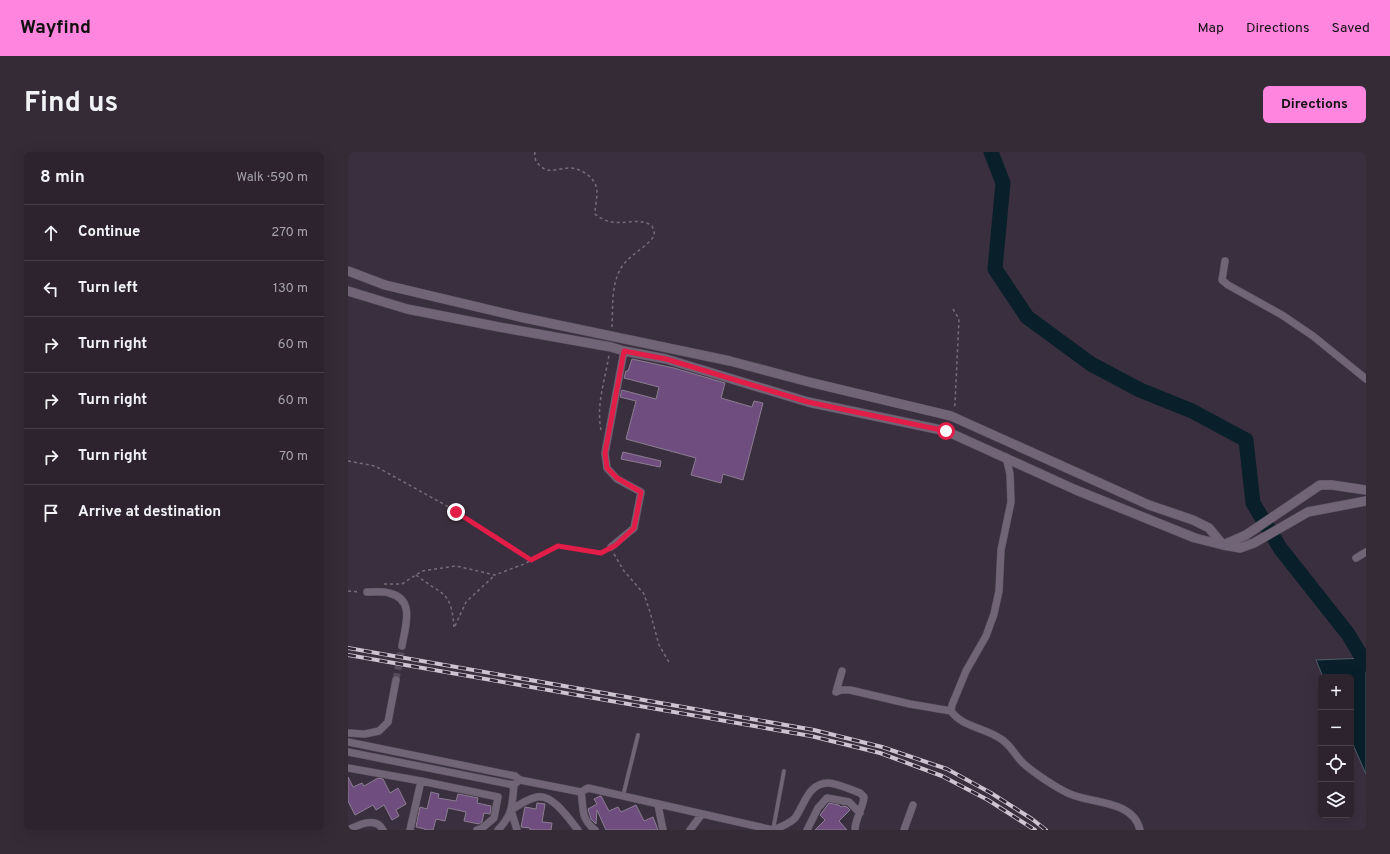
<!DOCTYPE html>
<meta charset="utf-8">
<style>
body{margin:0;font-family:Overpass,sans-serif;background:#342b37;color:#f1f3f6}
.controls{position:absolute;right:12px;bottom:12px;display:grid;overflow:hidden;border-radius:6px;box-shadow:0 4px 16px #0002}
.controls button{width:36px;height:36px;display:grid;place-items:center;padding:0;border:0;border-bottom:1px solid #48404b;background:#2c232f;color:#f1f3f6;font:20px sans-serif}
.stop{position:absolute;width:12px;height:12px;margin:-9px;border:3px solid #e11d48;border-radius:50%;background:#fff}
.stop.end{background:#e11d48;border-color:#fff;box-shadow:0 1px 4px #0008}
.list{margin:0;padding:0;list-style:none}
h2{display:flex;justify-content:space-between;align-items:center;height:52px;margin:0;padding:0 16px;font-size:17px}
h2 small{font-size:13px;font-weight:400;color:#a6a4aa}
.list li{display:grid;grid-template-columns:26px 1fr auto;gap:12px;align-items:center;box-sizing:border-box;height:56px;padding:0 16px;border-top:1px solid #48404b}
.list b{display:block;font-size:15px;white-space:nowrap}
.list em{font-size:13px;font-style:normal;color:#a6a4aa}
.icon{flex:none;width:22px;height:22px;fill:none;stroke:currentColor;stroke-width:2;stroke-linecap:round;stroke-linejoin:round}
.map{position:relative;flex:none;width:1018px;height:678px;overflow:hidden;border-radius:6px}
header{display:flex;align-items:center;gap:24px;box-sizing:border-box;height:56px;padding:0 20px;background:#ff85de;color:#111}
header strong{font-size:19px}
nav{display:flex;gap:22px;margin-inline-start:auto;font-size:14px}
.intro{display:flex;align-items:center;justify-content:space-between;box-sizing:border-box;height:96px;padding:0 24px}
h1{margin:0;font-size:28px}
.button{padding:10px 18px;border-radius:6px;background:#ff85de;color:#111;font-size:14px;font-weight:700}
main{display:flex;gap:24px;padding:0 24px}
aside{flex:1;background:#2c232f;border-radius:6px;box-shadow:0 4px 16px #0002}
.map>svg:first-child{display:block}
.water{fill:#09202a;stroke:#4f5d67}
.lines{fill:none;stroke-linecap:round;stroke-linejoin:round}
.river{stroke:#09202a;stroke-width:15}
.building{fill:#6f4e7f;stroke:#8b7e91}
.minor-tunnel{stroke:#564b5a;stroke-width:7;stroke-dasharray:7 3.5;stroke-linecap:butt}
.service-casing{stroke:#574e5c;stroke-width:4.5}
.minor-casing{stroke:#574e5c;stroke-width:8}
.tertiary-casing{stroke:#574e5c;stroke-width:10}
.path{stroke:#766c7a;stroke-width:1.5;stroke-dasharray:3 3;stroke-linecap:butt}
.service{stroke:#706476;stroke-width:3.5}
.minor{stroke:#706476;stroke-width:7}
.tertiary{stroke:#706476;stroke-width:9}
.rail-casing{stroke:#ccc4d0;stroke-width:4}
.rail{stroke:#302535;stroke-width:2.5;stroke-dasharray:8;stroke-linecap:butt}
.route{stroke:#e11d48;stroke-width:5}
</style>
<header>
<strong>Wayfind</strong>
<nav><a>Map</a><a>Directions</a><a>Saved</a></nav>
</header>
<div class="intro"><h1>Find us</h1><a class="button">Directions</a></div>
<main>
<aside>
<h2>8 min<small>Walk · 590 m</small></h2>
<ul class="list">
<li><svg class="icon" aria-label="ahead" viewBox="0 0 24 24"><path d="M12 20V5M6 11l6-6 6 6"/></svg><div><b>Continue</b></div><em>270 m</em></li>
<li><svg class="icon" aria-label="left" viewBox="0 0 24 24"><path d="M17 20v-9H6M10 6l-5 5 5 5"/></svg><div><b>Turn left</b></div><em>130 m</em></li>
<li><svg class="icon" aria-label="right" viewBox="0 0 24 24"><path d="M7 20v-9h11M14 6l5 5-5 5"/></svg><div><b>Turn right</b></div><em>60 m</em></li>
<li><svg class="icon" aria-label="right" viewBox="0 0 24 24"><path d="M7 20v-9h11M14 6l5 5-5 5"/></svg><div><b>Turn right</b></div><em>60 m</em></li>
<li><svg class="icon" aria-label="right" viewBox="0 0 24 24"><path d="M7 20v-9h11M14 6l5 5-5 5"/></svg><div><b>Turn right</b></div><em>70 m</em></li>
<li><svg class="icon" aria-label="arrive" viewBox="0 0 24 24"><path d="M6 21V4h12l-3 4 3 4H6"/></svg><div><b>Arrive at destination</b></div></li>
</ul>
</aside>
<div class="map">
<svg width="1018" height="678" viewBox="0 0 1018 678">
<rect width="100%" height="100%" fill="#3a2f3f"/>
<!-- water -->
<path class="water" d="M1018,506V622L1003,588V525H975L968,508Z"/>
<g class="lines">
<!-- river -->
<path class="river" d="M643,0L655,31L647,117L679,165L743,212L792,238L844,259L898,288L905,351L932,396L1000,482L1018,512"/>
</g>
<!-- building -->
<path class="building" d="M284,207L326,216L377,231L373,246L404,255L406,249L415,251L395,328L375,322L373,331L343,323L348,306L278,287L288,249L272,245L274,238L308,247L311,235L276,226L278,219H280Z
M275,300L313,309L312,315L273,307Z
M0,625L5,635L14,631L16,634L30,626L35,627L42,641L50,636L58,652L48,658L51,664L44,668L36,653L28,658L25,653L7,663L0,649Z
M83,640L91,642L90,646L108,649L110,642L130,646L129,651L143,654L142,662L136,661L134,670L131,672L116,669L118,660L100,656L97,669L88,667L85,678H77V677L68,675L72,655L79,657Z
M252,644H253L261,659L270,655L273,660L288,653L296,669L305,665L310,678H258L249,658L248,672L243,667L240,657L249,652L246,647Z
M189,651L197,652L194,670L204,671L203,678H182V676L173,675L177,655L188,657Z
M481,651L491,653L493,655L495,654L499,655L502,658L491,669L499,678H467L477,668L472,663Z"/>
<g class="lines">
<!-- minor-tunnel -->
<path class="minor-tunnel" d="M48,528L54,494"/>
<!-- service casing -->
<g class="service-casing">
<path id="service" d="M275,644L290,583
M425,678L436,619"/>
</g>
<!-- minor casing -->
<g class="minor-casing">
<path id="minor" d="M877,109L874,128L880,133L934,163L965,184L1018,227
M658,305L662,322L663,350L653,398L651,439L646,462L638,484L618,519L604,553L603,559C614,575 638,576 653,587C663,593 667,604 676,612C686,621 710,637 722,642C745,652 785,648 792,678
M263,395L286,376L293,340L269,327L259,316L257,301L276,199
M1008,406L1018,400
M19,440C26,440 34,439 41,441C68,447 57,475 54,494
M494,519L488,540L493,538H502L562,552L603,559
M0,581L17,582L31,579L40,570L48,528
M0,590L167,624L172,628L233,640L240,636L425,678C433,675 441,672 447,666C456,654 460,631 480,631C488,631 504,638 512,641L516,645C515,657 507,666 507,678
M0,600L166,633
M0,616L73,629
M233,640C236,656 232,666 247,678
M310,653L315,678
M0,678C10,673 28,664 35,678
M62,678L73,629L150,645L146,666L133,677L129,678
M150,678C165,662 164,654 166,633L169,630
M169,678L163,658C171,653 179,647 189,645C205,642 221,667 230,678
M342,678L354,662
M459,678L470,656L479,646L501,650L512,661
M556,678L565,653"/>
</g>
<!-- tertiary casing -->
<g class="tertiary-casing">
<path id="tertiary" d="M0,119L37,133L172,165L382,209L461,230L603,264L801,353L845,368L861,376L875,393
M0,139L59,157L151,175L263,195L276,199L318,207L460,250L598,279L728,338L847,386L875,393L892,396L906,391L960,360L1018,349
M875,393L898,383L972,333H984L1018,338"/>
</g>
<!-- path -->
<path class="path" d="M187,0C185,8 191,14 198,18C206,19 215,16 223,16C235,17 249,27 249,40C249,47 247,55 247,62C268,80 288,62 304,74C305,77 307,80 306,83C303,93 278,104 272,118C263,134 265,157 264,175
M605,157L611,167L607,252L606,256
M253,278C248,253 257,228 261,203
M0,309L27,314L108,359L183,408
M266,402L276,419L296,442L302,460L311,493L322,512
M68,423C94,444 103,437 106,475
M36,432H54L74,419L108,414L147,423L176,412L210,394L253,401L257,399
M0,439L12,440
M107,474L118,450L147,423"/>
<!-- service -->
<use href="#service" class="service"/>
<!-- minor -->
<use href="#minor" class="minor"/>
<!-- tertiary -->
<use href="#tertiary" class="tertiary"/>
<!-- rail casing -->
<g class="rail-casing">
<path id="rail" d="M0,496L466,578L534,595L599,617L643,641L684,667L698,678
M0,503L463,584L532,601L594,624L640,648L687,678"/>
</g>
<!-- rail -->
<use href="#rail" class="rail"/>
</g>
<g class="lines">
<!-- route -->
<path class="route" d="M108,360L183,408L210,394L253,401L268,393L286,376L293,340L269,326L259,316L257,301L276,199L318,207L460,250L598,279"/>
</g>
</svg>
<div class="controls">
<button>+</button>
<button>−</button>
<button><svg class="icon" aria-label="locate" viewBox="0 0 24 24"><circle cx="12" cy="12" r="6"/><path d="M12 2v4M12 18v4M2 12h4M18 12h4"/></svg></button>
<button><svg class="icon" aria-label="layers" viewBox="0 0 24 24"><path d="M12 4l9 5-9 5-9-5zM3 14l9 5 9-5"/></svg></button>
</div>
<div class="stop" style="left:598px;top:279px"></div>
<div class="stop end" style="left:108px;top:360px"></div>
</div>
</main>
